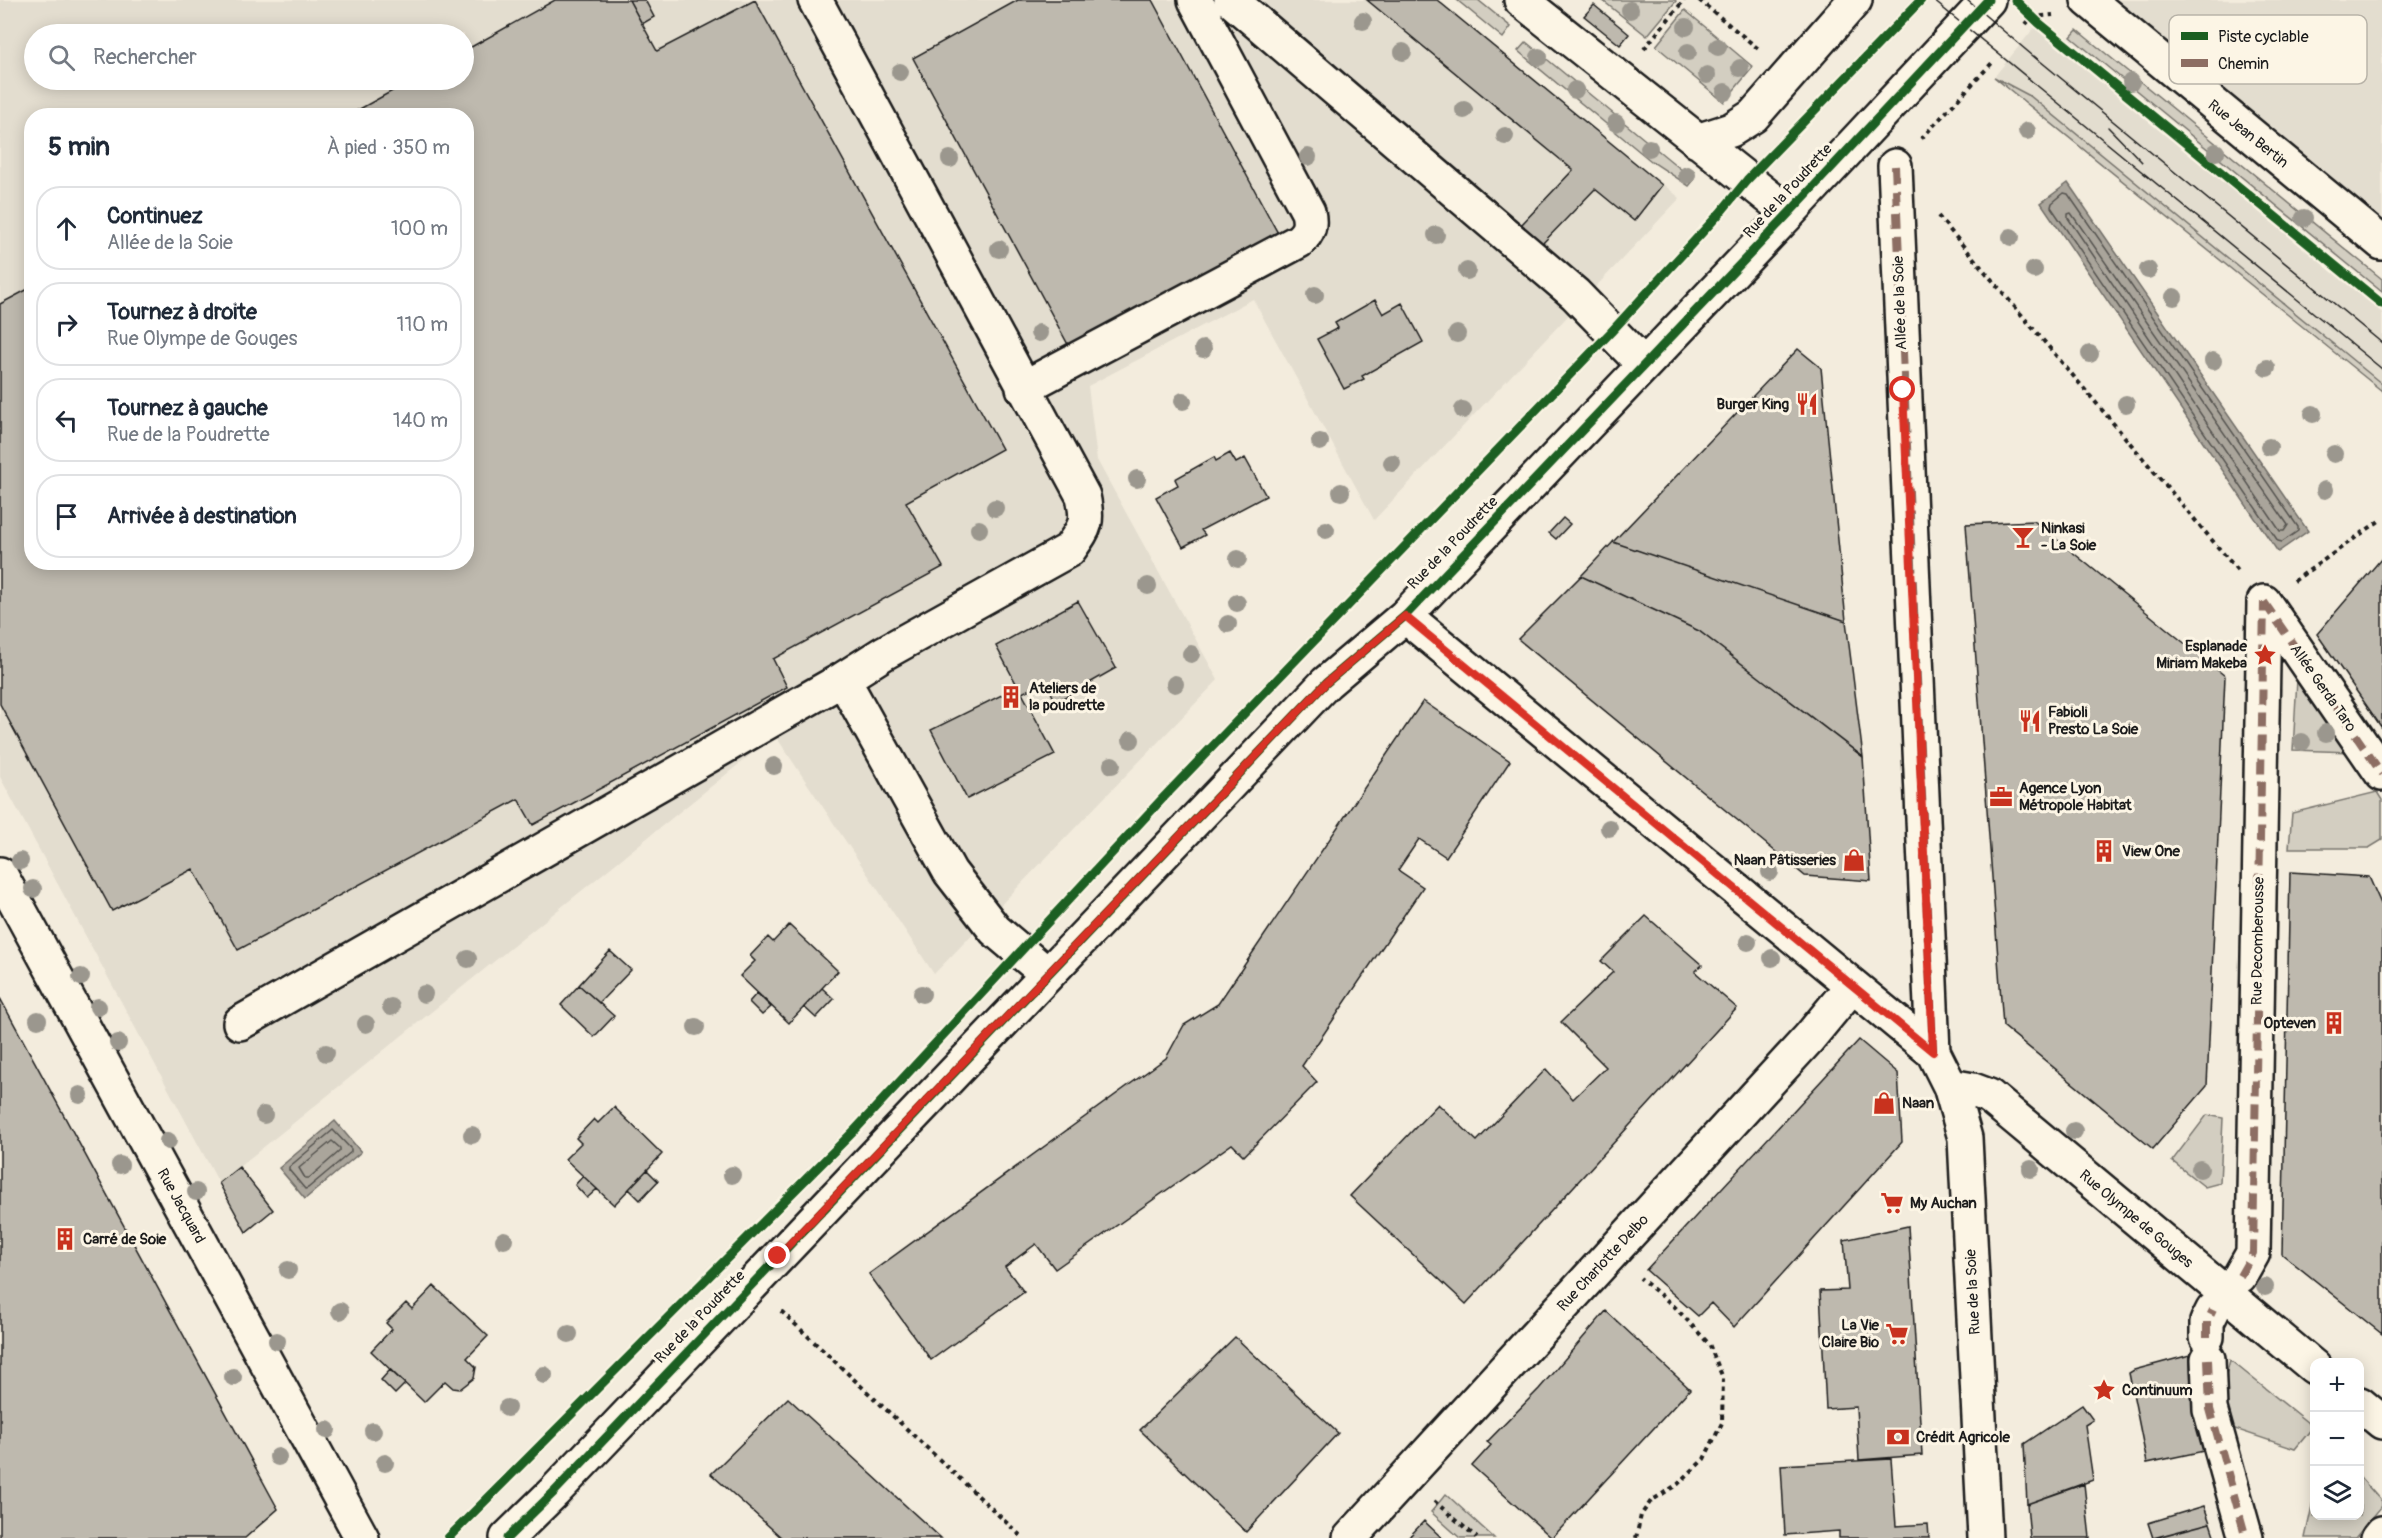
<!DOCTYPE html>
<html lang="fr">
<meta charset="utf-8">
<style>
body{margin:0;font-family:Pangolin,sans-serif;background:#f6f6f7;color:#1f2937}
.controls{position:absolute;right:18px;bottom:18px;display:grid;overflow:hidden;border-radius:12px;box-shadow:0 3px 15px #0003}
.controls button{width:54px;height:54px;display:grid;place-items:center;padding:0;border:0;border-bottom:2px solid #e0e1e3;background:#fff;color:#1f2937;font:30px sans-serif}
.stop{position:absolute;width:18px;height:18px;margin:-14px;border:4px solid #d93025;border-radius:50%;background:#fff}
.stop.end{background:#d93025;border-color:#fff;box-shadow:0 2px 6px #0008}
.list{margin:0;padding:0;list-style:none}
h2{display:flex;justify-content:space-between;align-items:center;height:78px;margin:0;padding:0 24px;font-size:26px}
h2 small{font-size:20px;font-weight:400;color:#747a83}
.list li{display:grid;grid-template-columns:39px 1fr auto;gap:18px;align-items:center;box-sizing:border-box;height:84px;margin:0 12px 12px;padding:0 12px;border:2px solid #e0e1e3;border-radius:24px}
.list b{display:block;font-size:22px;white-space:nowrap}
.list p{margin:0;font-size:20px;white-space:nowrap;color:#747a83}
.list em{font-size:20px;font-style:normal;color:#747a83}
.icon{flex:none;width:33px;height:33px;fill:none;stroke:currentColor;stroke-width:2;stroke-linecap:round;stroke-linejoin:round}
.map{position:relative;flex:none;width:2382px;height:1538px;overflow:hidden}
.search{position:absolute;background:#fff;box-shadow:0 3px 15px #0003;left:24px;top:24px;width:450px;height:66px;display:flex;align-items:center;gap:15px;box-sizing:border-box;padding:0 21px;border-radius:33px;color:#747a83;font-size:22px}
.panel{position:absolute;background:#fff;box-shadow:0 3px 15px #0003;left:24px;top:108px;width:450px;height:462px;border-radius:24px}
.map>svg:first-child{display:block}
.built{fill:#e3ddcf;fill-rule:evenodd}
.green{fill:#d3cec1;stroke:#78756e;stroke-width:1.5}
.water{fill:#aaa59b;stroke:#716e68;stroke-width:1.5}
.lines{fill:none;stroke-linecap:round;stroke-linejoin:round}
.shore{stroke:#55534f;stroke-width:1.5}
.building{fill:#beb9ae;stroke:#1c1c1c;stroke-width:1.5}
.minor-casing{stroke:#1c1c1c;stroke-width:38}
.path{stroke:#1c1c1c;stroke-width:4;stroke-dasharray:4.5 4.5;stroke-linecap:butt}
.minor{stroke:#fcf5e5;stroke-width:33}
.tram{stroke:#1c1c1c;stroke-width:1.5}
.quiet{stroke:#8d6e63;stroke-width:8;stroke-dasharray:15 8;stroke-linecap:butt}
.cycleway-casing{stroke:#fcf5e5;stroke-width:13}
.cycleway{stroke:#1b5e20;stroke-width:9}
.tree{fill:#9b978e}
.route{stroke:#d93025;stroke-width:8}
.labels{text-anchor:middle;dominant-baseline:central;stroke-width:6;stroke-linejoin:round;paint-order:stroke}
.street-label{font-size:15px;fill:#1c1c1c;stroke:#fcf5e5}
.poi-label{font-size:15px;font-weight:bold;fill:#1c1c1c;stroke:#fcf5e5;text-anchor:start}
.key{fill:#fcf5e5;stroke:#b9b4a9;stroke-width:1.5}
.key-label{font-size:16px;fill:#1c1c1c}
</style>
<div class="map">
<svg width="2382" height="1538" viewBox="0 0 2382 1538">
<rect width="100%" height="100%" fill="#f3ecdd"/>
<filter id="ink" filterUnits="userSpaceOnUse"><feTurbulence type="fractalNoise" baseFrequency=".0167" numOctaves="2"/><feDisplacementMap in="SourceGraphic" scale="12" xChannelSelector="R" yChannelSelector="G"/><feConvolveMatrix kernelMatrix="1 2 1 2 8 2 1 2 1" color-interpolation-filters="sRGB"/></filter>
<g filter="url(#ink)">
<!-- built -->
<path class="built" d="M0,0H1437L1680,198L1374,520L1253,299L1088,386L1097,460L1218,680L934,974L775,735L219,1183L0,777ZM34,34H464V80H34ZM32,116H466V562H32Z
M2113,0H2382V229Z
M2034,28L2382,313V391L1994,77Z"/>
<!-- green -->
<path class="green" d="M1457,0H1478L1511,27L1503,38Z
M1602,0H1675L1676,1L1647,36Z
M1685,10L1753,67L1724,102L1656,46Z
M2077,30L2382,279V292L2071,37Z
M1526,42L1694,180L1689,186L1651,161L1518,51Z
M1994,77L2030,96L2382,384V391Z
M2297,679L2350,752L2293,750Z
M2377,792L2382,800V840L2369,848H2289L2292,813Z
M2207,1115L2223,1118L2220,1183L2205,1187L2172,1161Z
M2230,1360L2313,1427L2295,1449L2232,1428L2220,1398Z
M2360,1477L2382,1502V1506L2355,1538H2305L2314,1497V1516H2360Z
M1446,1494L1494,1538H1460L1431,1512Z"/>
<!-- water -->
<path class="water" d="M2068,183L2308,531L2278,552L2041,203Z
M335,1121L361,1152L305,1199L279,1168Z"/>
<g class="lines">
<!-- shore -->
<path class="shore" d="M2064,193L2068,194L2298,527V531L2282,542L2278,541L2051,207L2052,203Z
M2071,213L2288,525L2284,531H2280L2068,218V214Z
M333,1130L351,1149V1152L308,1188L305,1189L289,1170V1167Z
M332,1141L340,1148V1151L309,1178H305L299,1168Z"/>
</g>
<!-- building -->
<path class="building" d="M555,0H629L657,51L755,0L1002,449L906,502L943,567L773,659L787,687L533,825L518,799L238,950L193,869L112,911L0,704V304L32,287V562H466V116H347L412,80H464V51Z
M629,0H645L654,17L642,24Z
M1018,0H1152L1281,239L1071,350L913,58Z
M1367,0H1437L1662,185L1634,221L1595,189L1541,245L1521,225L1573,170Z
M1594,5L1629,34L1620,45L1584,16Z
M1375,300L1383,314L1402,303L1423,342L1362,376L1364,379L1344,389L1317,339L1338,328L1335,323Z
M1798,349L1821,368L1846,621L1613,542Z
M1230,453L1236,463L1245,458L1266,496L1201,530L1205,535L1183,547L1156,497L1178,485L1175,479L1214,457L1216,461Z
M1563,518L1570,524L1556,539L1549,533Z
M2034,521L2225,676L2207,1086L2153,1149L2003,1026L1966,524Z
M1613,542L1846,621L1863,757L1699,631L1581,576Z
M2382,558V728L2317,634Z
M1581,576L1699,631L1863,757L1871,881L1805,876L1518,639Z
M1078,601L1116,668L1056,702L1045,681L1022,693L1055,755L967,799L931,730L1018,687L996,646Z
M1423,701L1510,761L1446,857L1419,839L1398,870L1423,887L1302,1066L1317,1082L1244,1156L1232,1144L1055,1269L1036,1244L1005,1267L1024,1292L931,1360L869,1274L1166,1058L1184,1025L1218,1004Z
M2290,872L2369,877L2382,906V1334L2282,1254Z
M1646,916L1702,965L1695,972L1737,1008L1466,1304L1350,1196L1438,1104L1477,1141L1546,1069L1573,1099L1606,1067L1561,1022L1613,972L1601,961Z
M789,925L838,971L789,1023L740,976L755,961L750,956L768,937L773,942Z
M610,951L631,970L599,1003L579,985Z
M579,985L614,1016L594,1037L561,1005Z
M822,988L834,999L816,1018L804,1007Z
M757,993L771,1007L762,1015L749,1002Z
M0,998L278,1509L245,1538H0Z
M1859,1040L1898,1073L1902,1142L1734,1327L1711,1303L1698,1316L1646,1270Z
M614,1107L662,1154L614,1205L565,1159L581,1143L576,1138L594,1119L598,1123Z
M239,1167L273,1210L246,1232L219,1183Z
M647,1170L658,1181L640,1200L629,1189Z
M583,1176L597,1189L587,1198L575,1185Z
M1908,1226L1922,1455L1859,1460L1856,1407L1826,1409L1820,1291L1848,1290L1844,1240Z
M434,1286L488,1336L467,1358L476,1367L474,1378L460,1389L453,1388L445,1381L424,1402L371,1351L392,1329L386,1323L406,1303L412,1309Z
M1606,1311L1690,1389L1552,1538L1472,1466L1491,1445L1487,1442L1539,1389Z
M1235,1337L1338,1433L1246,1532L1140,1430Z
M2190,1355L2191,1387L2204,1451L2147,1463L2129,1373L2134,1370Z
M390,1370L405,1384L395,1394L381,1380Z
M788,1398L941,1538H782L711,1474Z
M2082,1405L2093,1420L2085,1425L2093,1480L2027,1504L2024,1444Z
M1891,1459L1896,1526L1928,1524L1929,1538H1839V1531L1785,1535L1781,1465Z
M2084,1484L2090,1538H2030L2027,1504Z
M2204,1506L2210,1523L2153,1538L2148,1523Z
M1424,1521L1442,1538H1408Z
M2210,1523L2215,1538H2154Z"/>
<g class="lines">
<!-- minor casing -->
<g class="minor-casing">
<path id="minor" d="M815,0L1083,496C1089,524 1085,527 1069,550L884,653L843,679L950,872L995,930L1047,974
M1231,0L1575,294L1644,365
M1521,0L1789,213
M2088,0L2382,243
M1697,141L1731,130L1753,116L1855,0
M1895,166L1933,1052
M1023,388L1299,241C1309,232 1311,225 1308,212L1195,0
M2264,602L2382,774
M1405,616L1933,1052L1950,1086L1965,1138L1985,1538
M0,874L362,1538
M240,1023L843,679
M1950,1086L1973,1090L1989,1096L2314,1367
M2240,1276L2253,1253L2264,602
M2207,1337V1322L2213,1310
M2208,1359L2210,1409L2246,1538
M2360,1404L2382,1422
M507,1538L554,1492L1326,683L1405,616L1789,213L1988,0
M1350,1538L1809,1038L1852,986
M2378,1538L2382,1533"/>
</g>
<!-- path -->
<path class="path" d="M1699,0L1761,51
M2026,24L2032,17L2053,15
M1644,49L1684,0
M1921,139L1992,63
M1938,216L2239,572
M2294,581L2382,519
M781,1311L1023,1538
M1434,1501L1477,1538
M1636,1538L1641,1515L1651,1501L1678,1484L1704,1459L1722,1423L1723,1378L1709,1344L1675,1307L1640,1278"/>
<!-- minor -->
<use href="#minor" class="minor"/>
<!-- tram -->
<path class="tram" d="M1933,0L2382,369
M1967,0L2039,61
M2034,56L2382,343
M2108,127L2142,162"/>
<!-- quiet -->
<path class="quiet" d="M1895,166L1933,1052
M2264,602L2382,774
M2240,1276L2253,1253L2264,602
M2207,1337V1322L2213,1310
M2208,1359L2210,1409L2246,1538"/>
<!-- cycleway casing -->
<g class="cycleway-casing">
<path id="cycleway" d="M2015,0L2039,23L2382,304
M448,1538L854,1131L1163,798L1611,332L1720,213L1747,180L1921,0
M507,1538L554,1492L1326,683L1405,616L1789,213L1988,0"/>
</g>
<!-- cycleway -->
<use href="#cycleway" class="cycleway"/>
</g>
<!-- trees -->
<g class="tree">
<circle cx="1630" cy="10" r="9"/>
<circle cx="1363" cy="21" r="9"/>
<circle cx="1686" cy="27" r="9"/>
<circle cx="1718" cy="47" r="9"/>
<circle cx="1403" cy="52" r="9"/>
<circle cx="1688" cy="52" r="9"/>
<circle cx="1539" cy="57" r="9"/>
<circle cx="1740" cy="68" r="9"/>
<circle cx="900" cy="72" r="9"/>
<circle cx="1707" cy="75" r="9"/>
<circle cx="2131" cy="82" r="9"/>
<circle cx="1575" cy="90" r="9"/>
<circle cx="1725" cy="92" r="9"/>
<circle cx="1464" cy="110" r="9"/>
<circle cx="1616" cy="123" r="9"/>
<circle cx="2027" cy="131" r="9"/>
<circle cx="1505" cy="136" r="9"/>
<circle cx="1649" cy="148" r="9"/>
<circle cx="2216" cy="152" r="9"/>
<circle cx="1308" cy="157" r="9"/>
<circle cx="950" cy="159" r="9"/>
<circle cx="1687" cy="175" r="9"/>
<circle cx="2304" cy="218" r="9"/>
<circle cx="1436" cy="235" r="9"/>
<circle cx="2011" cy="237" r="9"/>
<circle cx="999" cy="249" r="9"/>
<circle cx="2034" cy="270" r="9"/>
<circle cx="2148" cy="270" r="9"/>
<circle cx="1467" cy="271" r="9"/>
<circle cx="1315" cy="295" r="9"/>
<circle cx="2174" cy="297" r="9"/>
<circle cx="1039" cy="333" r="9"/>
<circle cx="1457" cy="334" r="9"/>
<circle cx="1203" cy="349" r="9"/>
<circle cx="2090" cy="354" r="9"/>
<circle cx="2213" cy="361" r="9"/>
<circle cx="2267" cy="368" r="9"/>
<circle cx="1183" cy="401" r="9"/>
<circle cx="2126" cy="404" r="9"/>
<circle cx="1463" cy="410" r="9"/>
<circle cx="2313" cy="414" r="9"/>
<circle cx="1320" cy="442" r="9"/>
<circle cx="2269" cy="447" r="9"/>
<circle cx="2334" cy="454" r="9"/>
<circle cx="1392" cy="463" r="9"/>
<circle cx="1137" cy="479" r="9"/>
<circle cx="2325" cy="490" r="9"/>
<circle cx="1341" cy="492" r="9"/>
<circle cx="995" cy="508" r="9"/>
<circle cx="979" cy="529" r="9"/>
<circle cx="1326" cy="530" r="9"/>
<circle cx="1238" cy="559" r="9"/>
<circle cx="1148" cy="586" r="9"/>
<circle cx="1237" cy="603" r="9"/>
<circle cx="1228" cy="624" r="9"/>
<circle cx="1191" cy="654" r="9"/>
<circle cx="1175" cy="684" r="9"/>
<circle cx="2326" cy="733" r="9"/>
<circle cx="1131" cy="740" r="9"/>
<circle cx="2302" cy="742" r="9"/>
<circle cx="1112" cy="765" r="9"/>
<circle cx="774" cy="766" r="9"/>
<circle cx="1609" cy="828" r="9"/>
<circle cx="20" cy="861" r="9"/>
<circle cx="1770" cy="872" r="9"/>
<circle cx="33" cy="889" r="9"/>
<circle cx="1748" cy="942" r="9"/>
<circle cx="1772" cy="958" r="9"/>
<circle cx="468" cy="959" r="9"/>
<circle cx="81" cy="977" r="9"/>
<circle cx="424" cy="994" r="9"/>
<circle cx="922" cy="994" r="9"/>
<circle cx="98" cy="1007" r="9"/>
<circle cx="391" cy="1007" r="9"/>
<circle cx="38" cy="1020" r="9"/>
<circle cx="366" cy="1024" r="9"/>
<circle cx="696" cy="1027" r="9"/>
<circle cx="118" cy="1043" r="9"/>
<circle cx="326" cy="1053" r="9"/>
<circle cx="80" cy="1095" r="9"/>
<circle cx="264" cy="1115" r="9"/>
<circle cx="2074" cy="1131" r="9"/>
<circle cx="472" cy="1135" r="9"/>
<circle cx="168" cy="1141" r="9"/>
<circle cx="120" cy="1165" r="9"/>
<circle cx="2031" cy="1169" r="9"/>
<circle cx="2200" cy="1169" r="9"/>
<circle cx="732" cy="1175" r="9"/>
<circle cx="196" cy="1192" r="9"/>
<circle cx="504" cy="1240" r="9"/>
<circle cx="288" cy="1270" r="9"/>
<circle cx="2265" cy="1287" r="9"/>
<circle cx="340" cy="1311" r="9"/>
<circle cx="569" cy="1334" r="9"/>
<circle cx="277" cy="1341" r="9"/>
<circle cx="544" cy="1375" r="9"/>
<circle cx="233" cy="1377" r="9"/>
<circle cx="507" cy="1408" r="9"/>
<circle cx="327" cy="1430" r="9"/>
<circle cx="373" cy="1431" r="9"/>
<circle cx="278" cy="1457" r="9"/>
<circle cx="385" cy="1463" r="9"/>
</g>
</g>
<g class="lines" filter="url(#ink)">
<!-- route -->
<path class="route" d="M778,1256L1326,683L1405,616L1933,1052L1903,390"/>
</g>
<!-- icons -->
<defs>
<g id="restaurant-bare" transform="scale(1.8)"><path d="M-5-6h1v4h1v-4h1v4h1v-4h1v5L-1.5 .5V6h-2V.5L-5-1ZM5-6V6H3V1.5H1.5Q1.5-4 5-6Z" fill="#c8321e" stroke="#fcf5e5" stroke-width="2.5" paint-order="stroke"/></g>
<g id="bar-bare" transform="scale(1.8)"><path d="M-6-5H6L.8 .8V4.5H3.5V6h-7V4.5H-.8V.8Z" fill="#c8321e" stroke="#fcf5e5" stroke-width="2.5" paint-order="stroke"/></g>
<g id="sight-bare" transform="scale(1.8)"><path d="M0-6L1.8-2.2L6-1.7L2.9 1.2L3.7 5.4L0 3.3L-3.7 5.4L-2.9 1.2L-6-1.7L-1.8-2.2Z" fill="#c8321e" stroke="#fcf5e5" stroke-width="2.5" paint-order="stroke"/></g>
<g id="building-bare" transform="scale(1.8)"><path d="M-4-6H4V6H1V3H-1V6H-4ZM-2.5-4.3h1.7v1.8h-1.7ZM.8-4.3h1.7v1.8H.8ZM-2.5-1h1.7V.8h-1.7ZM.8-1h1.7V.8H.8Z" fill="#c8321e" stroke="#fcf5e5" stroke-width="2.5" paint-order="stroke"/></g>
<g id="office-bare" transform="scale(1.8)"><path d="M-6-3h4V-5.5h4V-3h4V5H-6ZM-1-4.5V-3h2v-1.5ZM-6 0V1H6V0Z" fill="#c8321e" stroke="#fcf5e5" stroke-width="2.5" paint-order="stroke"/></g>
<g id="shop-bare" transform="scale(1.8)"><path d="M-5-2.5h2.3a2.7 3.5 0 0 1 5.4 0H5L5.5 6h-11ZM-1.5-2.5h3a1.5 2.3 0 0 0-3 0Z" fill="#c8321e" stroke="#fcf5e5" stroke-width="2.5" paint-order="stroke"/></g>
<g id="supermarket-bare" transform="scale(1.8)"><path d="M-6-5.5h2.5l.6 2H6L4.5 2H-2.5L-4.4-4H-6ZM-1.5 3.2a1.3 1.3 0 1 0 .1 0ZM3 3.2a1.3 1.3 0 1 0 .1 0Z" fill="#c8321e" stroke="#fcf5e5" stroke-width="2.5" paint-order="stroke"/></g>
<g id="bank-bare" transform="scale(1.8)"><path d="M-6-4H6V4H-6ZM0-2.3a2.3 2.3 0 1 0 0 4.6a2.3 2.3 0 1 0 0-4.6Z" fill="#c8321e" stroke="#fcf5e5" stroke-width="2.5" paint-order="stroke"/></g>
</defs>
<g fill-rule="evenodd">
<use href="#restaurant-bare" x="1807" y="404"/>
<use href="#bar-bare" x="2023" y="537"/>
<use href="#sight-bare" x="2265" y="655"/>
<use href="#building-bare" x="1011" y="697"/>
<use href="#restaurant-bare" x="2030" y="721"/>
<use href="#office-bare" x="2001" y="797"/>
<use href="#building-bare" x="2104" y="851"/>
<use href="#shop-bare" x="1854" y="860"/>
<use href="#building-bare" x="2334" y="1023"/>
<use href="#shop-bare" x="1884" y="1103"/>
<use href="#supermarket-bare" x="1892" y="1203"/>
<use href="#building-bare" x="65" y="1239"/>
<use href="#supermarket-bare" x="1897" y="1334"/>
<use href="#sight-bare" x="2104" y="1390"/>
<use href="#bank-bare" x="1898" y="1437"/>
</g>
<g class="labels">
<!-- street labels -->
<g class="street-label">
<text transform="translate(2248 134) rotate(39)">Rue Jean Bertin</text>
<text transform="translate(1788 191) rotate(-47)">Rue de la Poudrette</text>
<text transform="translate(1900 303) rotate(-92)">Allée de la Soie</text>
<text transform="translate(1453 543) rotate(-46)">Rue de la Poudrette</text>
<text transform="translate(2323 688) rotate(55)">Allée Gerda Taro</text>
<text transform="translate(2258 941) rotate(-89)">Rue Decomberousse</text>
<text transform="translate(181 1206) rotate(61)">Rue Jacquard</text>
<text transform="translate(2136 1219) rotate(40)">Rue Olympe de Gouges</text>
<text transform="translate(1603 1263) rotate(-47)">Rue Charlotte Delbo</text>
<text transform="translate(1973 1292) rotate(-93)">Rue de la Soie</text>
<text transform="translate(700 1317) rotate(-46)">Rue de la Poudrette</text>
</g>
<!-- poi labels -->
<g class="poi-label">
<text x="1789" y="404" text-anchor="end">Burger King</text>
<text x="2041" y="528">Ninkasi<tspan x="2041" dy="17">- La Soie</tspan></text>
<text x="2247" y="646" text-anchor="end">Esplanade<tspan x="2247" dy="17">Miriam Makeba</tspan></text>
<text x="1029" y="688">Ateliers de<tspan x="1029" dy="17">la poudrette</tspan></text>
<text x="2048" y="712">Fabioli<tspan x="2048" dy="17">Presto La Soie</tspan></text>
<text x="2019" y="788">Agence Lyon<tspan x="2019" dy="17">Métropole Habitat</tspan></text>
<text x="2122" y="851">View One</text>
<text x="1836" y="860" text-anchor="end">Naan Pâtisseries</text>
<text x="2316" y="1023" text-anchor="end">Opteven</text>
<text x="1902" y="1103">Naan</text>
<text x="1910" y="1203">My Auchan</text>
<text x="83" y="1239">Carré de Soie</text>
<text x="1879" y="1325" text-anchor="end">La Vie<tspan x="1879" dy="17">Claire Bio</tspan></text>
<text x="2122" y="1390">Continuum</text>
<text x="1916" y="1437">Crédit Agricole</text>
</g>
</g>
<!-- legend -->
<rect x="2169" y="15" width="198" height="69" rx="9" class="key"/>
<rect x="2181" y="32" width="27" height="8" fill="#1b5e20"/>
<rect x="2181" y="59" width="27" height="8" fill="#8d6e63"/>
<g class="key-label">
<text x="2218" y="42">Piste cyclable</text>
<text x="2218" y="69">Chemin</text>
</g>
</svg>
<div class="controls">
<button>+</button>
<button>−</button>
<button><svg class="icon" aria-label="layers" viewBox="0 0 24 24"><path d="M12 4l9 5-9 5-9-5zM3 14l9 5 9-5"/></svg></button>
</div>
<div class="stop" style="left:1903px;top:390px"></div>
<div class="stop end" style="left:778px;top:1256px"></div>
<div class="search"><svg class="icon" aria-label="search" viewBox="0 0 24 24"><circle cx="10" cy="10" r="6"/><path d="M15 15l6 6"/></svg>Rechercher</div>
<section class="panel">
<h2>5 min<small>À pied · 350 m</small></h2>
<ul class="list">
<li><svg class="icon" aria-label="ahead" viewBox="0 0 24 24"><path d="M12 20V5M6 11l6-6 6 6"/></svg><div><b>Continuez</b><p>Allée de la Soie</p></div><em>100 m</em></li>
<li><svg class="icon" aria-label="right" viewBox="0 0 24 24"><path d="M7 20v-9h11M14 6l5 5-5 5"/></svg><div><b>Tournez à droite</b><p>Rue Olympe de Gouges</p></div><em>110 m</em></li>
<li><svg class="icon" aria-label="left" viewBox="0 0 24 24"><path d="M17 20v-9H6M10 6l-5 5 5 5"/></svg><div><b>Tournez à gauche</b><p>Rue de la Poudrette</p></div><em>140 m</em></li>
<li><svg class="icon" aria-label="arrive" viewBox="0 0 24 24"><path d="M6 21V4h12l-3 4 3 4H6"/></svg><div><b>Arrivée à destination</b></div></li>
</ul>
</section>
</div>
